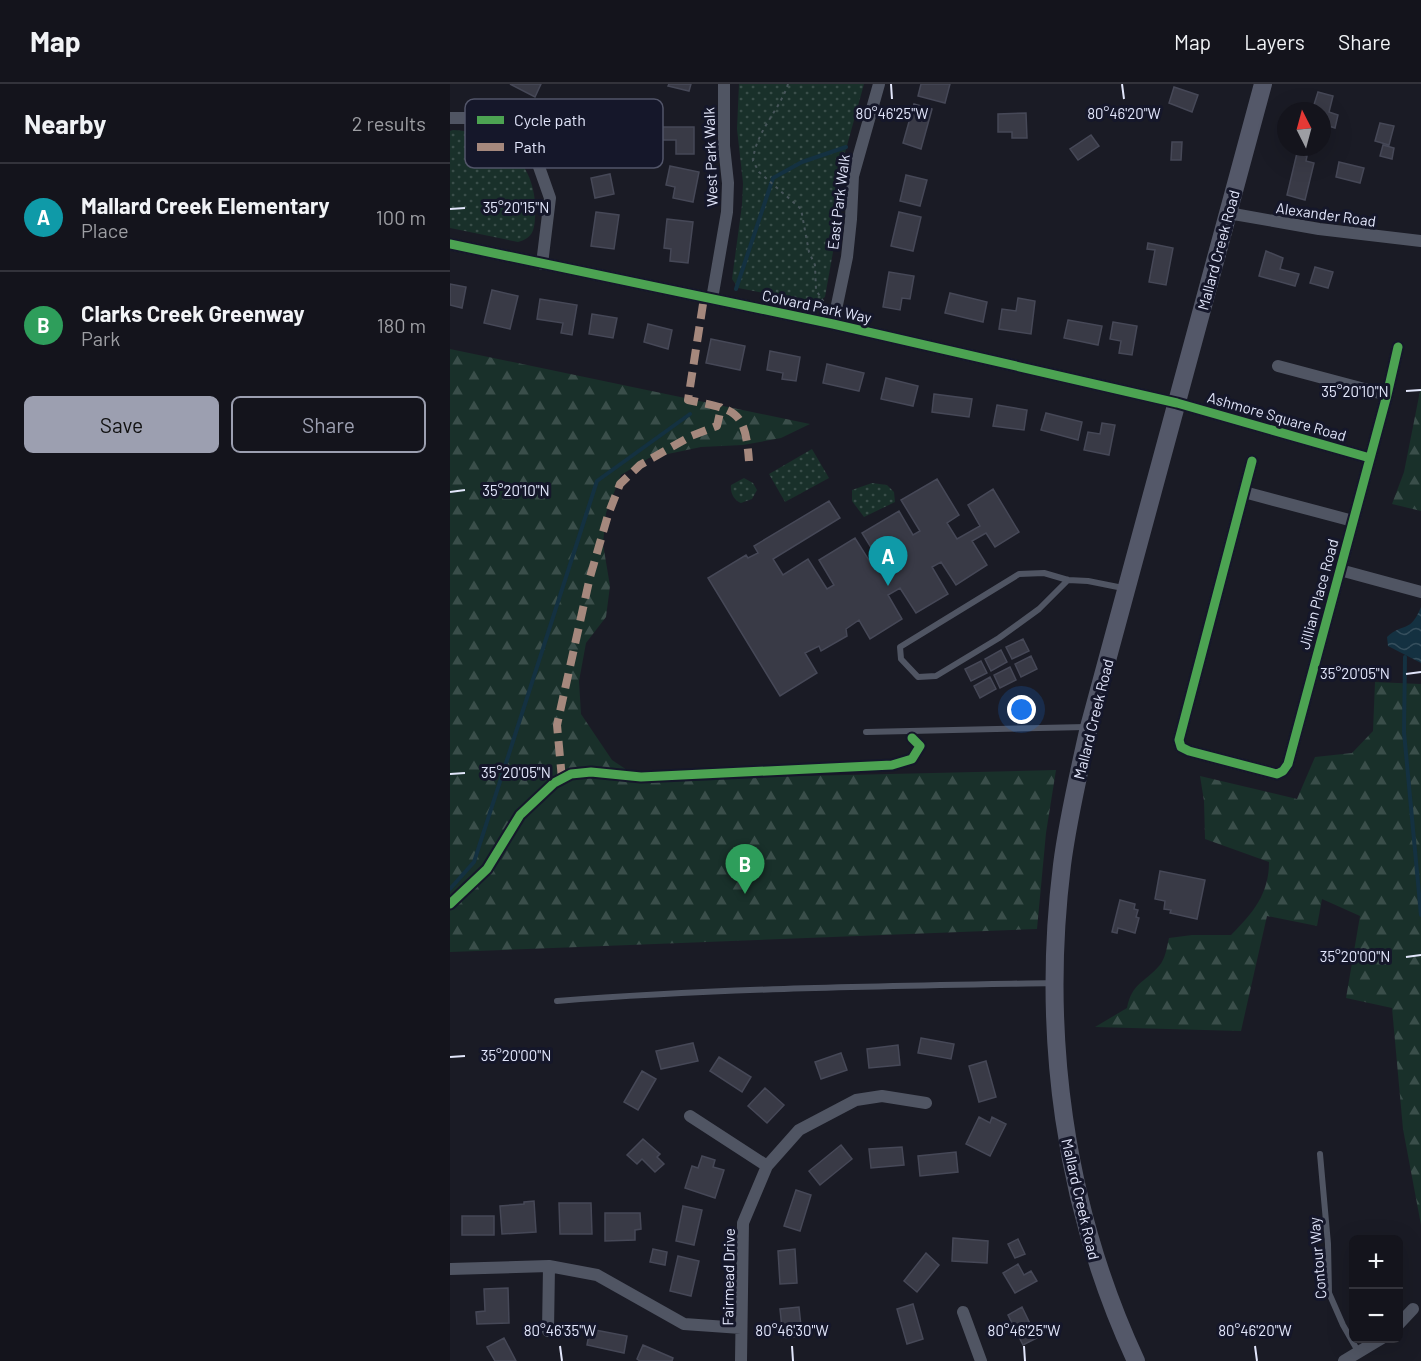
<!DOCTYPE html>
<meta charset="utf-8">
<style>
body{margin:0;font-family:Barlow,sans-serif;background:#1d1d25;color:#f1f3f6}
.controls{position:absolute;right:18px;bottom:18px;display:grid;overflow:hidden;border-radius:9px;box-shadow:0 6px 24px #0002}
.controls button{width:54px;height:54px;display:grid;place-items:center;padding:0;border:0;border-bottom:2px solid #33333b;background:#14141c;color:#f1f3f6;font:30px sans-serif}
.compass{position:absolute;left:827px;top:18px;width:54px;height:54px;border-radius:50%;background:#14141c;box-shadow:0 6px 24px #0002;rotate:354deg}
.you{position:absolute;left:572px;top:626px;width:21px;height:21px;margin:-15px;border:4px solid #fff;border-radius:50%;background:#1a73e8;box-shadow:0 0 0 9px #1a73e833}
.badge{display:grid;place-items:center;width:39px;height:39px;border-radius:50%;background:#9c9fb0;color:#fff;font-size:20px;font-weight:700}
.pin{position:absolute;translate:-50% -50px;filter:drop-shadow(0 2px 3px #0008)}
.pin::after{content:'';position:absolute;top:32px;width:21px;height:18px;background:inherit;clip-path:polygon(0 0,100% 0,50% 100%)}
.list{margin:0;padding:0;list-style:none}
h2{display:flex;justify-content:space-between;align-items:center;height:78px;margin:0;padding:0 24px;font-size:26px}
h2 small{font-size:20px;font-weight:400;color:#9d9ea3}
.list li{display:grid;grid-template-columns:39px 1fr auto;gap:18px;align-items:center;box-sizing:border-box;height:108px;padding:0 24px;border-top:2px solid #33333b}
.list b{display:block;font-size:22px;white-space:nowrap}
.list p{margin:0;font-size:20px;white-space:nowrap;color:#9d9ea3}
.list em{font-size:20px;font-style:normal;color:#9d9ea3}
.actions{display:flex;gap:12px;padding:18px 24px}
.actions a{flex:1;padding:14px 0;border:2px solid #9c9fb0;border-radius:9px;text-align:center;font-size:21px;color:#9c9fb0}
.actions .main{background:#9c9fb0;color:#111}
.map{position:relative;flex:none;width:971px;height:1277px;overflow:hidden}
header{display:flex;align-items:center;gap:36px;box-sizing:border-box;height:84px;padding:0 30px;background:#14141c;border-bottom:2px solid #33333b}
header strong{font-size:28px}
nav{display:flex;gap:33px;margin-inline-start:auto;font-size:21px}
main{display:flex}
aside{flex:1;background:#14141c}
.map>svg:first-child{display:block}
.grass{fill:url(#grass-dots)}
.forest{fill:url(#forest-firs)}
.water{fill:url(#water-waves)}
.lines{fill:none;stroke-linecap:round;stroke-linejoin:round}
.stream{stroke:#143141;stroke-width:4}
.building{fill:#393a46;stroke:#464857;stroke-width:1.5}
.path{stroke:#48565b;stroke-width:2;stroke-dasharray:3 4.5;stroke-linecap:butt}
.service{stroke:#505563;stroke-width:6}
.minor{stroke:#505563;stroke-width:12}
.secondary{stroke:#545869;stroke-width:18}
.quiet{stroke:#a5887d;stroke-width:8;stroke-dasharray:15 8;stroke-linecap:butt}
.cycleway-casing{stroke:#15172a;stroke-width:13}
.cycleway{stroke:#4ca352;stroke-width:9}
.ticks{fill:none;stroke:#e2e6fb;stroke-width:2}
.labels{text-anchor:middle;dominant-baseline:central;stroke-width:6;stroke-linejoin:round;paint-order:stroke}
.street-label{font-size:15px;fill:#e2e6fb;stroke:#15172a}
.key{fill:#15172a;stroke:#525569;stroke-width:1.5}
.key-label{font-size:16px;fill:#e2e6fb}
.ticks-label{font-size:15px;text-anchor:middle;fill:#e2e6fb;stroke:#15172a;stroke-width:6;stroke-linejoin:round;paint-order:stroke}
</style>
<header>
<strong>Map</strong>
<nav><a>Map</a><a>Layers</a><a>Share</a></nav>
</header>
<main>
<aside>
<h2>Nearby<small>2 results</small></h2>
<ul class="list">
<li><span class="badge" style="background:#0f9aa8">A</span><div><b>Mallard Creek Elementary</b><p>Place</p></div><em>100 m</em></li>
<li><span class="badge" style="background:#2e9e5b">B</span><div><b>Clarks Creek Greenway</b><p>Park</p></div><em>180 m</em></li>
</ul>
<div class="actions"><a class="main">Save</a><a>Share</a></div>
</aside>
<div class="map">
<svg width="971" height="1277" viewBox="0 0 971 1277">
<defs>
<pattern id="grass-dots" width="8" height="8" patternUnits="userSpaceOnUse" patternTransform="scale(1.5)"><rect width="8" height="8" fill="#19302a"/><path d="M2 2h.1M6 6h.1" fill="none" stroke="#3a4e4a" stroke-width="1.8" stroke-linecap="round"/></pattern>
<pattern id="forest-firs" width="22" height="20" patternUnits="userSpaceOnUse" patternTransform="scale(1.5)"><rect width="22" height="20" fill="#19302a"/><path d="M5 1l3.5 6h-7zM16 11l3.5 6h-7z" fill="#3a4e4a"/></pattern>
<pattern id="water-waves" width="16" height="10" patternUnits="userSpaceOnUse" patternTransform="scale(1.5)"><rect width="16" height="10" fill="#143141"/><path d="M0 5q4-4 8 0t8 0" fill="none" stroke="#364f5d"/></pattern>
</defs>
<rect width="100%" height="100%" fill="#1a1b25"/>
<!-- grass -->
<path class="grass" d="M289,0H414L393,76L386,151L375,213L366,219L288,204L282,195L292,121L293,99L287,45Z
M3,46C23,47 41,51 56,63C79,81 87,107 85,134C84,148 82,154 68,158L0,144V47Z
M362,365L379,394L335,418L319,390Z
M294,394L303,399L307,406L302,415L291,419C284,416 280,409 281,401Z
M422,399L437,401L444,408L445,418L414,433L402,417V406Z"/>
<!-- forest -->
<path class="forest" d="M0,265L360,340L331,354L293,361L251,363L199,374L171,391L156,429L153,460L160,502L156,533L136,559L129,597L131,630L162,676L192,696L606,686L596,749L587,845L0,868Z
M971,302V427L942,420L954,388Z
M925,598L971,600V1141L953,1045L942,924L896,914L910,832L872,815L867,842L817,832L791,947L645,943L677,924C682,899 694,899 709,882C715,876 717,863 719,854L742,851H781C803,829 819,810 819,778L755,755L754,717L750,692L847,715L865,673L902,669L923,647Z"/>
<!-- water -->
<path class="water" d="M971,523V579L938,562L937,553C953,538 960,550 971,523Z"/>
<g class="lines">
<!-- stream -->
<path class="stream" d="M286,205L323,94L352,78L396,63
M955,573L954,648L971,831
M0,805L24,778L147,397L240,330"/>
</g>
<!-- building -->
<path class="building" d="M60,0H91L85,13Z
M219,0H241L239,7L218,2Z
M471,0H500L495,19L468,12Z
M724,3L748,11L742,28L719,19Z
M868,8L883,12L879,28L888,31L885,44L872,40V27H862Z
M464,20L482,25L471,65L453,59Z
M576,29L577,54H562V48H548V30Z
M930,39L944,42L939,61L925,57Z
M208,43H244V70H226V56H208Z
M641,51L649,62L628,76L620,65Z
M722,58H732L731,76H721Z
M933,61L944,64L942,75L930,72Z
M847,69L857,72L856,77L864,79L855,116L837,111Z
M889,78L914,84L910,99L886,93Z
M220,82L249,88L243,118L223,114L225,103L216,101Z
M160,90L164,110L145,114L141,94Z
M456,91L477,96L470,122L450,117Z
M146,128L169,131L164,165L141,162Z
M449,128L471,133L463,167L441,162Z
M217,135L243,138L238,179L220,177L221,165L214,164Z
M698,159L723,164L716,201L699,198L705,166L697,165Z
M816,167L833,174L830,185L849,190L845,202L809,192Z
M865,183L883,188L878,204L860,199Z
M439,188L464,192L460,215L452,214L450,226L433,223Z
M0,200L16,203L12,224L0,221Z
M42,206L68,212L60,245L34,239Z
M500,209L537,218L533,238L495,229Z
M568,214L585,217L581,250L549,245L552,225L566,227Z
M90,215L127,221L122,251L111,249L113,239L87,235Z
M142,230L167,234L163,254L139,250Z
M618,236L652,242L648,261L614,254Z
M663,238L687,242L682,271L669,269L671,257L660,255Z
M198,240L222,246L218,265L194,258Z
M261,255L295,262L290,286L256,279Z
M320,267L350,273L346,297L332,295L333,289L317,286Z
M377,280L414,289L409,307L373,299Z
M436,294L468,302L463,322L431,315Z
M484,310L522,315L519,333L482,328Z
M547,321L577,326L574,346L543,342Z
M596,329L632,338L628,356L591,346Z
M652,339L665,341L659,371L634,366L638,348L650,350Z
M487,395L509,431L497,439L507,455L530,442L518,421L543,405L569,448L545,463L536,449L522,457L537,481L506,501L491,478L482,483L498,510L466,529L450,504L438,511L452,535L420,555L409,536L396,545L397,552L371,567L369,562L355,569L367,589L330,612L258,494L296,471L298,474L308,469L304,462L379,417L390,434L323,475L333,491L358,475L377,505L384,501L369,476L405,454L420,478L427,473L412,449L449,427L463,451L470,447L451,416Z
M573,555L579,567L562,575L556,563Z
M551,566L557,578L541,587L535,575Z
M581,572L587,585L571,593L565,580Z
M531,577L537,589L521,597L515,585Z
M560,583L566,596L550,604L544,591Z
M540,593L546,605L530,614L524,602Z
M710,787L755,796L747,835L720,829L721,826L714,825L715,817L705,815Z
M670,816L685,820L684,825L688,826L686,833L689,834L685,849L668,844L667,849L662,848Z
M471,954L504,960L501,975L468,969Z
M243,959L248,977L211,985L206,967Z
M448,961L450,981L419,984L417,965Z
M391,969L397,986L371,995L365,978Z
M269,973L301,993L292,1008L260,987Z
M536,977L546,1013L529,1018L519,982Z
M192,987L206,995L188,1026L174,1018Z
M315,1004L334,1021L317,1039L298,1022Z
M529,1033L540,1039L542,1033L556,1040L540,1072L516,1060Z
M193,1055L210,1070L207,1073L214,1080L205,1088L192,1075L187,1080L177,1071Z
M391,1061L402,1075L370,1101L359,1087Z
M452,1063L454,1081L421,1084L419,1065Z
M506,1068L508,1088L470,1092L468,1072Z
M252,1072L265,1076L263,1083L274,1086L265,1114L235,1104L242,1082L248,1084Z
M346,1106L361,1111L350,1147L334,1142Z
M84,1117L86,1148L52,1150L50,1122L74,1120V1118Z
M109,1119H141L142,1150H110Z
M233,1122L252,1126L244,1161L226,1157Z
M155,1129H190L191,1145L185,1146V1156L155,1157Z
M12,1132H44V1151H12Z
M503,1154L538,1157L537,1179L502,1177Z
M568,1155L575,1170L565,1174L558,1160Z
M203,1165L217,1168L215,1181L200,1178Z
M345,1165L347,1199L330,1200L328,1167Z
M476,1169L489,1181L467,1208L454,1197Z
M228,1172L249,1177L241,1212L220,1207Z
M568,1180L574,1191L581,1187L587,1197L565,1209L553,1189Z
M58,1204L59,1239L27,1240L26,1228L35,1227L34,1205Z
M463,1220L473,1255L457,1260L447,1225Z
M349,1223L352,1252L333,1254L330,1225Z
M572,1223L587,1254L573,1261L558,1231Z
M140,1245L177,1252L174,1269L137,1261Z
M54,1254L66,1277H45L37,1263Z
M193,1261L223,1274L222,1277H190L187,1275Z"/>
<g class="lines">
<!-- path -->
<path class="path" d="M338,0C330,26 305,48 303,77L309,88L351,125L359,168L365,181L366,206L375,220"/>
<!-- service -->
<path class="service" d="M618,496L589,525L549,554L486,592L468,593L451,575L450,563L569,490L594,489L618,496L638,497L673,504
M416,648L636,643
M107,917C272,904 438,902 603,899
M870,1070L878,1160L879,1209L893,1241L909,1269"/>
<!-- minor -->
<path class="minor" d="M0,34H30L65,52L88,80L100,114L92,180
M778,129L869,145L971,157
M0,160L383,240L727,319L920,374
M262,215L277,128L278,99L274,62V0
M383,240L397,173L401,135L403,92L429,0
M828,282L937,311
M802,377L729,656L731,663L739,667L827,690L833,687L838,680L937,311L948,263
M794,408L903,437
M890,486L971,508
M240,1032L317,1082
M0,1185L99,1182L147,1191L234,1240L291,1244
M513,1228L531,1277
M948,1241L963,1225
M98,1247L99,1182
M291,1277L293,1139L317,1082L349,1046L406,1016L432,1012L476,1019
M894,1277L932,1254"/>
<!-- secondary -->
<path class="secondary" d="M686,1277C614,1122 591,950 612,781C618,734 629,688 639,643L813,0"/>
<!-- quiet -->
<path class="quiet" d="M253,220L238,316C286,326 295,325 299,377
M112,695L107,641L140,493L158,431L170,400L190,381L241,352L267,342L271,324L269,322"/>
<!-- cycleway casing -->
<g class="cycleway-casing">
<path id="cycleway" d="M0,160L383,240L727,319L920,374
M802,377L729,656L731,663L739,667L827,690L833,687L838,680L937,311L948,263
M0,820L37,785L70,731L104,699L121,690L141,688L191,693L442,681L462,675L470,662L462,654"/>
</g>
<!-- cycleway -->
<use href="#cycleway" class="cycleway"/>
</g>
<!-- ticks -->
<path class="ticks" d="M441,0L442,15M672,0L674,15M0,125L15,124M956,307L971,306M0,408L15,406M956,590L971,588M0,690L15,689M956,873L971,871M0,973L15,972M110,1262L112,1277M342,1262L343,1277M574,1262L575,1277M805,1262L807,1277"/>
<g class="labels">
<!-- street labels -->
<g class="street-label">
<text transform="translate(260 73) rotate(-92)">West Park Walk</text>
<text transform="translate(388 118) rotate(-83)">East Park Walk</text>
<text transform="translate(876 130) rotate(8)">Alexander Road</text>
<text transform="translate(768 166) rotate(-75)">Mallard Creek Road</text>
<text transform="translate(367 222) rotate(12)">Colvard Park Way</text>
<text transform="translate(827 332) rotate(16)">Ashmore Square Road</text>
<text transform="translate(868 510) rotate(-75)">Jillian Place Road</text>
<text transform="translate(643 635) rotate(-76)">Mallard Creek Road</text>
<text transform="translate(631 1115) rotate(77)">Mallard Creek Road</text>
<text transform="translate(867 1174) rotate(-95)">Contour Way</text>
<text transform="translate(278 1193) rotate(-89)">Fairmead Drive</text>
</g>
</g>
<!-- legend -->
<rect x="15" y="15" width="198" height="69" rx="9" class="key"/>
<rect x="27" y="32" width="27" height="8" fill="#4ca352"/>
<rect x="27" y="59" width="27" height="8" fill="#a5887d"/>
<g class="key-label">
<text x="64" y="42">Cycle path</text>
<text x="64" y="69">Path</text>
</g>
<g class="ticks-label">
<text x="442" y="35">80°46'25"W</text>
<text x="674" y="35">80°46'20"W</text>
<text x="66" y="129">35°20'15"N</text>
<text x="905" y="313">35°20'10"N</text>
<text x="66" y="412">35°20'10"N</text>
<text x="905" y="595">35°20'05"N</text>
<text x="66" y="694">35°20'05"N</text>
<text x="905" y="878">35°20'00"N</text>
<text x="66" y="977">35°20'00"N</text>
<text x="110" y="1252">80°46'35"W</text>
<text x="342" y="1252">80°46'30"W</text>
<text x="574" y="1252">80°46'25"W</text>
<text x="805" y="1252">80°46'20"W</text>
</g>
</svg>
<div class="controls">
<button>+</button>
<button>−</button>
</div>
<svg class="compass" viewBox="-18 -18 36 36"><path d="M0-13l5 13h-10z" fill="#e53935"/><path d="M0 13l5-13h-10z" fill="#9d9ea3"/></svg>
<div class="you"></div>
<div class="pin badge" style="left:438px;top:502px;background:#0f9aa8">A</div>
<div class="pin badge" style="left:295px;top:810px;background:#2e9e5b">B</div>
</div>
</main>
